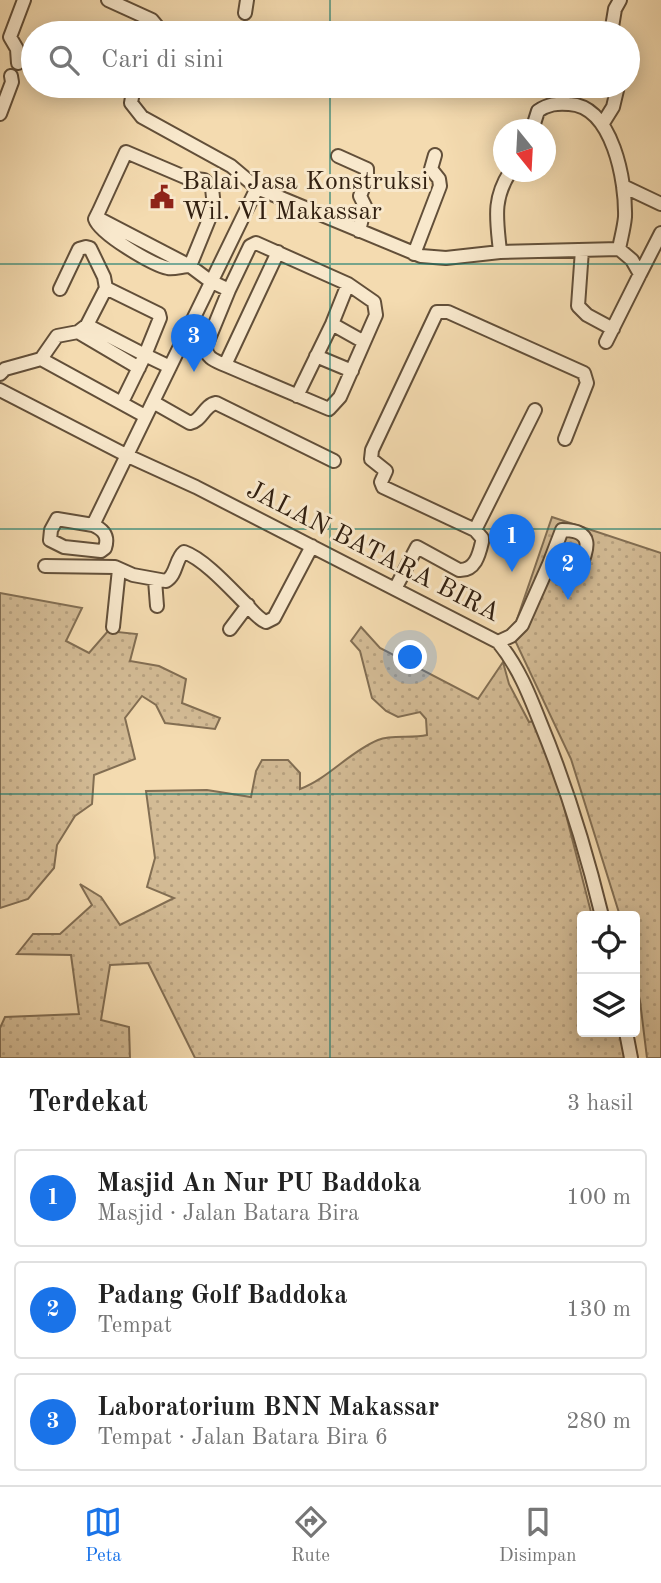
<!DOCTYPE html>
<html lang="id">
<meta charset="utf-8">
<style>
body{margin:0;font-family:"Old Standard TT",serif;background:#f2f2f2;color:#222}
.controls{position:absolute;right:21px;bottom:21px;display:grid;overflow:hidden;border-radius:7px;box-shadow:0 4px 18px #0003}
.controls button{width:63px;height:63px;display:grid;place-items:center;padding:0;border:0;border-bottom:2px solid #e0e0e0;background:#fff;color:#222;font:35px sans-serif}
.compass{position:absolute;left:493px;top:119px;width:63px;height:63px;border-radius:50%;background:#fff;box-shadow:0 4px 18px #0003;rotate:162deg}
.you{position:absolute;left:411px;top:658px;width:24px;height:24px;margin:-18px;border:5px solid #fff;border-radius:50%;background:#1a73e8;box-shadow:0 0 0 10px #1a73e833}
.badge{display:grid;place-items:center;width:46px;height:46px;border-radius:50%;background:#1a73e8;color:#fff;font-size:23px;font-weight:700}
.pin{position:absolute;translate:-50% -58px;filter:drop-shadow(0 2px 4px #0008)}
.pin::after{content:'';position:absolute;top:37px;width:24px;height:21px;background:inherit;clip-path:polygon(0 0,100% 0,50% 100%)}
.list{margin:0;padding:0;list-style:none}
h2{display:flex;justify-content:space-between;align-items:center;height:91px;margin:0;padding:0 28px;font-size:30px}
h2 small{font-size:23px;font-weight:400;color:#767676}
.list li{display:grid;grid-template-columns:46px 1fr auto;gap:21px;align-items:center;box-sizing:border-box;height:98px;margin:0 14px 14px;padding:0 14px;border:2px solid #e0e0e0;border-radius:7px}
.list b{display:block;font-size:26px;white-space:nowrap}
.list p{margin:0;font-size:23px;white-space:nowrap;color:#767676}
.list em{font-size:23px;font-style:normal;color:#767676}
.icon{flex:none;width:38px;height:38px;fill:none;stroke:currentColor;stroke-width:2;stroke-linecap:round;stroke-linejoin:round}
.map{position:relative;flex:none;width:661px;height:1058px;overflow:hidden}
.search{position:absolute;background:#fff;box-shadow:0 4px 18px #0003;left:21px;right:21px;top:21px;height:77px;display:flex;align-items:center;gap:18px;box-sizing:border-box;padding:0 24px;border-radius:38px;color:#767676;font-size:26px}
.sheet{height:427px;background:#fff}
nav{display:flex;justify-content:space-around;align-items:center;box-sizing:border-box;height:98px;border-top:2px solid #e0e0e0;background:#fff;font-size:19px;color:#767676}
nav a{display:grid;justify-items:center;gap:4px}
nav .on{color:#1a73e8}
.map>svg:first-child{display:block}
.green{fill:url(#green-dots);stroke:#826e53;stroke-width:2}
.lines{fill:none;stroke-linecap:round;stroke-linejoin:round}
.minor-casing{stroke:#624f39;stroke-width:16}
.minor{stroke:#f8e8cc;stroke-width:12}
.grid{fill:none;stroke:#0f766e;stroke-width:2;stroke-opacity:0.55}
.labels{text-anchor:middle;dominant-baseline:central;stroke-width:6;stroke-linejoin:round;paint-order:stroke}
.poi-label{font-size:26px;fill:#322011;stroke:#f8e8cc;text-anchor:start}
.street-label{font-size:26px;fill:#322011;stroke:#f8e8cc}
</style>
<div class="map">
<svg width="661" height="1058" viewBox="0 0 661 1058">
<defs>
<pattern id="green-dots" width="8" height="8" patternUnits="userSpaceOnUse" patternTransform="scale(1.75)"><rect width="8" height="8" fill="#d3bb95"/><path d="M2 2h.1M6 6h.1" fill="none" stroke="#b6a07f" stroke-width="1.8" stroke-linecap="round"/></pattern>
</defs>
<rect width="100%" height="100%" fill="#f4dbb0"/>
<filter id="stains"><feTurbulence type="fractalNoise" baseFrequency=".00286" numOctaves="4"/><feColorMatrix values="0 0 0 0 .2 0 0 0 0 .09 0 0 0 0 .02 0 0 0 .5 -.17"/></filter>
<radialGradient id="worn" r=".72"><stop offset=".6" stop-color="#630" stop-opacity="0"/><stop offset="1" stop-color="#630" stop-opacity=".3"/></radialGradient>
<!-- green -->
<path class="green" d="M552,517L661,553V1058H647L640,1001L635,978V916H620L571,759L512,634Z
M0,593L82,608L66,641L89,653L108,631L137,634L130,661L159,666L186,679L182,703L220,718L215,729L165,723L156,705L142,696L125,718L135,759L94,775L92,804L75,816L57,845L54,868L28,899L0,908Z
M361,627L380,648L478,699L503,662L509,684L529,722L539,720L545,733L592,916H582V1032H622L628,1058H195L148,963L110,965L101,1020L129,1027L130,1058H0V1028L5,1017L79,1014L71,955L17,954L33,934H60L92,905L80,884L101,897L120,925L174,898L147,887L155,858L146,791L207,790L251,797L256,771L262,760H288L300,773V789C329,778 349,752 378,740C393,734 411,739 427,735L426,719L420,712L398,717L386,711L372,698L360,651L351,641Z"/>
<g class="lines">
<!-- minor casing -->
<g class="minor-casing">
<path id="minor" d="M108,0L152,20L157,26L153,33
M245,13L247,0
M611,33L615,9L620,0
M18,63L17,49L10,37L24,0
M134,86L131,103L142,117L231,166L257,188
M0,114L12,82L11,76
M603,123L613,107L618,86
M532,130L538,111C548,104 557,103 569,104C613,106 626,182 625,217C624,228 621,238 619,249
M338,156L367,169V178L360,196L365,206L359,231
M623,186L661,204
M96,217L190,266L214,207L212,188L204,180L187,178L126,152L99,211L95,219C100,234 153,265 168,268C174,269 184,266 190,266L210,281L229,290
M256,243L348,284L374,302L376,315L372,324L340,397L329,409L225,365C216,361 205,358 206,346L229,290L250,246Z
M582,250L578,306L587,315L613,329
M500,252C497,220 492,200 510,172
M414,254L440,186L439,179L431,169L435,155
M640,274L661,233
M332,324L364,342
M87,325L145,355L160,318L159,314L106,288
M78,332L139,368
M606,342L640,274L632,260L619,249
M316,356L352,371
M41,359L145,416
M225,365L278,252
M0,374L5,369L41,359L57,336L78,332L87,325L106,288L104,277L90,248L86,247L79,249L60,289
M0,390L128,456L196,487L498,642C518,666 529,694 540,722C566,785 586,850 602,916
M297,396L332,324L348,284
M122,402L145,355L170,367
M153,402L190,423C202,421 204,405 216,403L334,461
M93,525L57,519L51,530L50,540L64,547L101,551L105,548C109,536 104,530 93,525L257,188L421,256L446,258L500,252L619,249
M475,530L383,487L381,482L386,471L371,459L372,450L437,312H448L584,373L587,383L565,439
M45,566L115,567L133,575L166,581C177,575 175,559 184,552C204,559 230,588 245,603C252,610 257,618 266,622L274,618L312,546
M155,580L157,606
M395,589L417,547L459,570C475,571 479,555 482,542V538L475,530L535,410
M113,627L119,569
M230,629L248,605
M498,642L511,636L522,625L549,564L573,572L579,570C589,548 594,530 562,530L549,564
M626,1032L631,1058"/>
</g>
<!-- minor -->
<use href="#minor" class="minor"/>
</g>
<!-- grid -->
<path class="grid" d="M330,0V33M330,86V1058M0,264H661M0,529H661M0,794H661"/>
<!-- icons -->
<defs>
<g id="civic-bare" transform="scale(1.89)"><path d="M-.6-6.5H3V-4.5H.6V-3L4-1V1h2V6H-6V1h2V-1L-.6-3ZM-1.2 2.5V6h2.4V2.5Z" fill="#8f2418" stroke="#f8e8cc" stroke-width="2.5" paint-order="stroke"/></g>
</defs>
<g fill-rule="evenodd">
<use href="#civic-bare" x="162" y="197"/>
</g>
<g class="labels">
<!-- poi labels -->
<g class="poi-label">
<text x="182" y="182">Balai Jasa Konstruksi<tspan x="182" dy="30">Wil. VI Makassar</tspan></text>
</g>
<!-- street labels -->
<g class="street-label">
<text transform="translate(373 552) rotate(27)">JALAN BATARA BIRA</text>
</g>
</g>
<rect width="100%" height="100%" filter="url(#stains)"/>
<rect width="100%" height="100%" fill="url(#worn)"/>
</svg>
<div class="controls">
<button><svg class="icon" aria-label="locate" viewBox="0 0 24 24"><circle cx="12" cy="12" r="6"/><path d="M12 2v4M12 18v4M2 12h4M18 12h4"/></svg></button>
<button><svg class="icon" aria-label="layers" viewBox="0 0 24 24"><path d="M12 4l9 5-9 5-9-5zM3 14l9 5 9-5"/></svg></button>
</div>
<svg class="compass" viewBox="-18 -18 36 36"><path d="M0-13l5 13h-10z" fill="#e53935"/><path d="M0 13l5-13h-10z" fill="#767676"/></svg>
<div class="you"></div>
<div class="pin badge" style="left:512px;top:572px">1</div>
<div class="pin badge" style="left:568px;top:600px">2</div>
<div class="pin badge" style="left:194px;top:372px">3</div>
<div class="search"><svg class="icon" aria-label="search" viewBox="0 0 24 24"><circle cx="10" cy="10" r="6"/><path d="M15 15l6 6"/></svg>Cari di sini</div>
</div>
<section class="sheet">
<h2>Terdekat<small>3 hasil</small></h2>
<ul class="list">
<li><span class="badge">1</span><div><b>Masjid An Nur PU Baddoka</b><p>Masjid · Jalan Batara Bira</p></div><em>100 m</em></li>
<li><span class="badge">2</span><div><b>Padang Golf Baddoka</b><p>Tempat</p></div><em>130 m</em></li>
<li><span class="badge">3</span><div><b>Laboratorium BNN Makassar</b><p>Tempat · Jalan Batara Bira 6</p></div><em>280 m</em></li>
</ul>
</section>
<nav>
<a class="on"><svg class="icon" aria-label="map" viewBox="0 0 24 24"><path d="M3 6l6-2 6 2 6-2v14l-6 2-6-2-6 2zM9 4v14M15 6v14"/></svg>Peta</a>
<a><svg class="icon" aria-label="directions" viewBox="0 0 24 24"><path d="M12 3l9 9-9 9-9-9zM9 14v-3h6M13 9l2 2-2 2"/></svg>Rute</a>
<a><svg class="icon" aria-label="saved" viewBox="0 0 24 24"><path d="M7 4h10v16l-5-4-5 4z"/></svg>Disimpan</a>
</nav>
